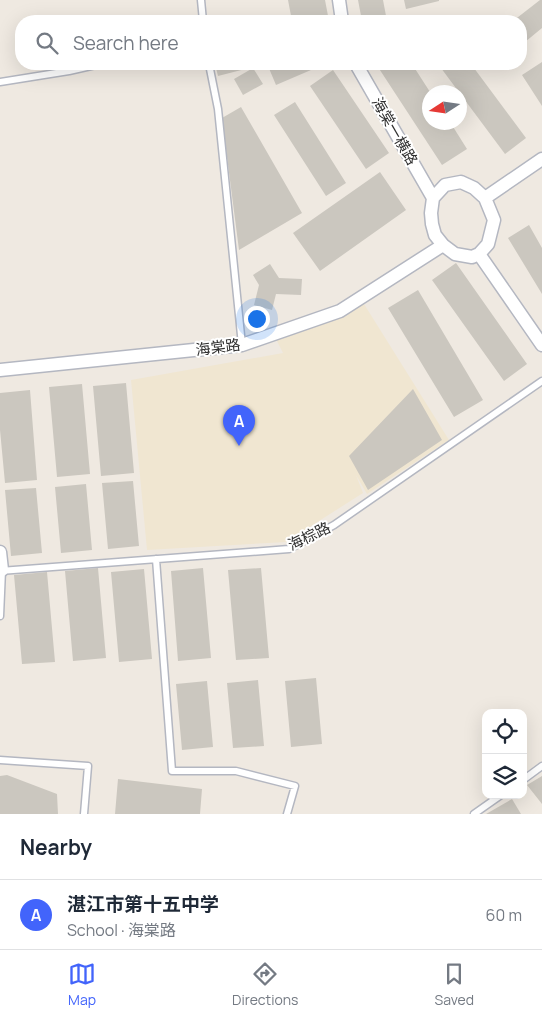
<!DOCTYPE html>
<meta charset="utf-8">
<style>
body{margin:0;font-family:Manrope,"Noto Sans SC",sans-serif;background:#f2f2f3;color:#1f2937}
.controls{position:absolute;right:15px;bottom:15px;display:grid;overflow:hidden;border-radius:10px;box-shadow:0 5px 20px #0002}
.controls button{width:45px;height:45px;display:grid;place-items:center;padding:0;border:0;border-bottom:1px solid #e0e1e3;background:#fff;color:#1f2937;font:25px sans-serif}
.compass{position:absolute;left:422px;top:85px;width:45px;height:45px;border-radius:50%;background:#fff;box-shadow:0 5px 20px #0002;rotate:258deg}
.you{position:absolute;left:256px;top:318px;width:18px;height:18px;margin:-12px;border:4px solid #fff;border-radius:50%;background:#1a73e8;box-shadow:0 0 0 8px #1a73e833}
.badge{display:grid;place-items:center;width:32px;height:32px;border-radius:50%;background:#4264fb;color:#fff;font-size:16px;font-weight:700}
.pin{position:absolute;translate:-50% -41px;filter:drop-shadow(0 1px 2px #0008)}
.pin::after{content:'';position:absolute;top:26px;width:18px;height:15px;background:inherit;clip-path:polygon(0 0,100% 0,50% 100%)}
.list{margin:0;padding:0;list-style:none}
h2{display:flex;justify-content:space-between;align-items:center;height:65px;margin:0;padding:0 20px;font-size:21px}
h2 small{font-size:16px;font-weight:400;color:#747a83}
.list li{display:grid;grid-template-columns:32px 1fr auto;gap:15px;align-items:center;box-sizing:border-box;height:70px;padding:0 20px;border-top:1px solid #e0e1e3}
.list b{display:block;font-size:19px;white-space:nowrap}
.list p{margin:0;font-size:16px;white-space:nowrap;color:#747a83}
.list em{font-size:16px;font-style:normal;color:#747a83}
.icon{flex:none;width:28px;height:28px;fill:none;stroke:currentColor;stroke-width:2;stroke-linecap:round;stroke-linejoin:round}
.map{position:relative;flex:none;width:542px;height:814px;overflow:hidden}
.search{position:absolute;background:#fff;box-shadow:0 5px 20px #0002;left:15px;right:15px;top:15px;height:55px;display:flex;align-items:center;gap:12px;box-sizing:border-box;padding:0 18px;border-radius:20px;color:#747a83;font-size:19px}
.sheet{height:135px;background:#fff}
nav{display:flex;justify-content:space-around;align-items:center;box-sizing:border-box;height:70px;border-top:1px solid #e0e1e3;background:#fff;font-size:14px;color:#747a83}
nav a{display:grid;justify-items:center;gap:2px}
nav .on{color:#4264fb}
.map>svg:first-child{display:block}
.education{fill:#f0e6d1}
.building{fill:#cbc7bf}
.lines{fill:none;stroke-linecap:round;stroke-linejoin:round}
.service-casing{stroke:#b4b7c1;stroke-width:9}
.minor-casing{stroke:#b4b7c1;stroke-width:15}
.service{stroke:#fff;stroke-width:6}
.minor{stroke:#fff;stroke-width:12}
.labels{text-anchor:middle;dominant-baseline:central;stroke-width:4;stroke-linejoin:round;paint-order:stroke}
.street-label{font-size:15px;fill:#2e2e2e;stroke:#fff}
</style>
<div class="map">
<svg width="542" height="814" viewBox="0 0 542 814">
<rect width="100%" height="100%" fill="#efe9e1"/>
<!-- education -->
<path class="education" d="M364,304L449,440L367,494L356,475L363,493L286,542L147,550L131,380L283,353L276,339Z"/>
<!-- building -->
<path class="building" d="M288,0H325L329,21H292Z
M358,0H383L387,21H362Z
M404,0H439V1L406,9Z
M540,0H542V28L525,42L521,37V21H513Z
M485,15L489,21H476Z
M542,62V106L522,75Z
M215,64H257V66L218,76Z
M274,64H317L318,67L276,85L268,66Z
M376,64H412L430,92V122H450L467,149L442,165Z
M438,64H471L526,138L505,154Z
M253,68L263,84L243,95L234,79Z
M333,70L389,153L366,169L310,86Z
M295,102L346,183L326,196L274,115Z
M241,107L302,213L239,250L222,118Z
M380,172L406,210L320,271L293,233Z
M529,225L542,248V294L508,238Z
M456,263L527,364L504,381L432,280Z
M270,264L279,278L302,279L301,295L276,294L272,310L254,305L259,285L253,275Z
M418,290L483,400L454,417L388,308Z
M126,383L134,473L101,476L93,386Z
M82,384L90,474L57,477L49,387Z
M413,389L442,440L368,490L349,456Z
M30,390L37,480L5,483L0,430V393Z
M133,481L139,546L108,549L102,483Z
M86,484L92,550L61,553L55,487Z
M36,488L42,553L11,556L5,490Z
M98,568L106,658L73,661L65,571Z
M203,568L211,658L178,661L171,571Z
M261,568L269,658L236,660L228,570Z
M144,569L152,659L119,662L111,572Z
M47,572L55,662L22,664L14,575Z
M316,678L322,744L291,747L285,681Z
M258,680L264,746L233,748L227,683Z
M207,681L213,747L182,750L176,684Z
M7,775L57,794L58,814H0V776Z
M542,776V804L527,785Z
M118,779L202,789L200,814H115Z
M512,799L521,814H486Z"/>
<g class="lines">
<!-- service casing -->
<g class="service-casing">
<path id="service" d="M201,0L203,21
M209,64L218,109L242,345
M0,82L69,71L100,64
M156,559L172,771H236L295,786L287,814
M0,571L289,549L334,525L542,381
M0,616L2,570
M0,760L88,766L84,814
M523,780L542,766
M474,814L501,795"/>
</g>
<!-- minor casing -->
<g class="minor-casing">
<path id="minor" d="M339,0L342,21
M356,64L433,198
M461,182L474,188L485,198L494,220L488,244L479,254L472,257L455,254L443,245L435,235L432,224L431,213L433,198L445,185Z
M485,198L542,159
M479,254L542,345
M0,370L242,345L340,311L443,245
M0,552L2,570"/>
</g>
<!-- service -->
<use href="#service" class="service"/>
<!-- minor -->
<use href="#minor" class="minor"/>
</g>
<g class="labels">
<!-- street labels -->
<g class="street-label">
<text transform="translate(395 131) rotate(60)">海棠一横路</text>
<text transform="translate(218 347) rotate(-7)">海棠路</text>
<text transform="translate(309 536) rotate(-26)">海棕路</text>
</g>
</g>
</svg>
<div class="controls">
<button><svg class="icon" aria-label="locate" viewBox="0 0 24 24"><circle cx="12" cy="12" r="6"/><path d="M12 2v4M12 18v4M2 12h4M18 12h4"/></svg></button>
<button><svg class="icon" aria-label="layers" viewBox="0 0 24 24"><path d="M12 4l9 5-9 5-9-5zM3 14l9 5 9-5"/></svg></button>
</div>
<svg class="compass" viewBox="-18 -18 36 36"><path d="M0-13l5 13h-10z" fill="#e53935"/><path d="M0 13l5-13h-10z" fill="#747a83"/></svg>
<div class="you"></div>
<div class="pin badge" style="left:239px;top:446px">A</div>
<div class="search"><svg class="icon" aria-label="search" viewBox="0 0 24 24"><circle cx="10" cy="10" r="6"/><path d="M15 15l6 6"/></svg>Search here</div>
</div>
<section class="sheet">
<h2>Nearby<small></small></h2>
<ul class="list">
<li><span class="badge">A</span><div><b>湛江市第十五中学</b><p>School · 海棠路</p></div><em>60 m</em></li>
</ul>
</section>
<nav>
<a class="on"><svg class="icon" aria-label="map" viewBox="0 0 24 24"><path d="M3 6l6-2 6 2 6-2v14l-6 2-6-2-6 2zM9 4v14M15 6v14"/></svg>Map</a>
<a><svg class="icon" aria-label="directions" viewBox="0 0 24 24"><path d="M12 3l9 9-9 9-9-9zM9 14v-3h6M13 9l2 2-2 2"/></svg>Directions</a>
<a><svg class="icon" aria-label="saved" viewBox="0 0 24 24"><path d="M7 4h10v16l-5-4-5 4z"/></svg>Saved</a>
</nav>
